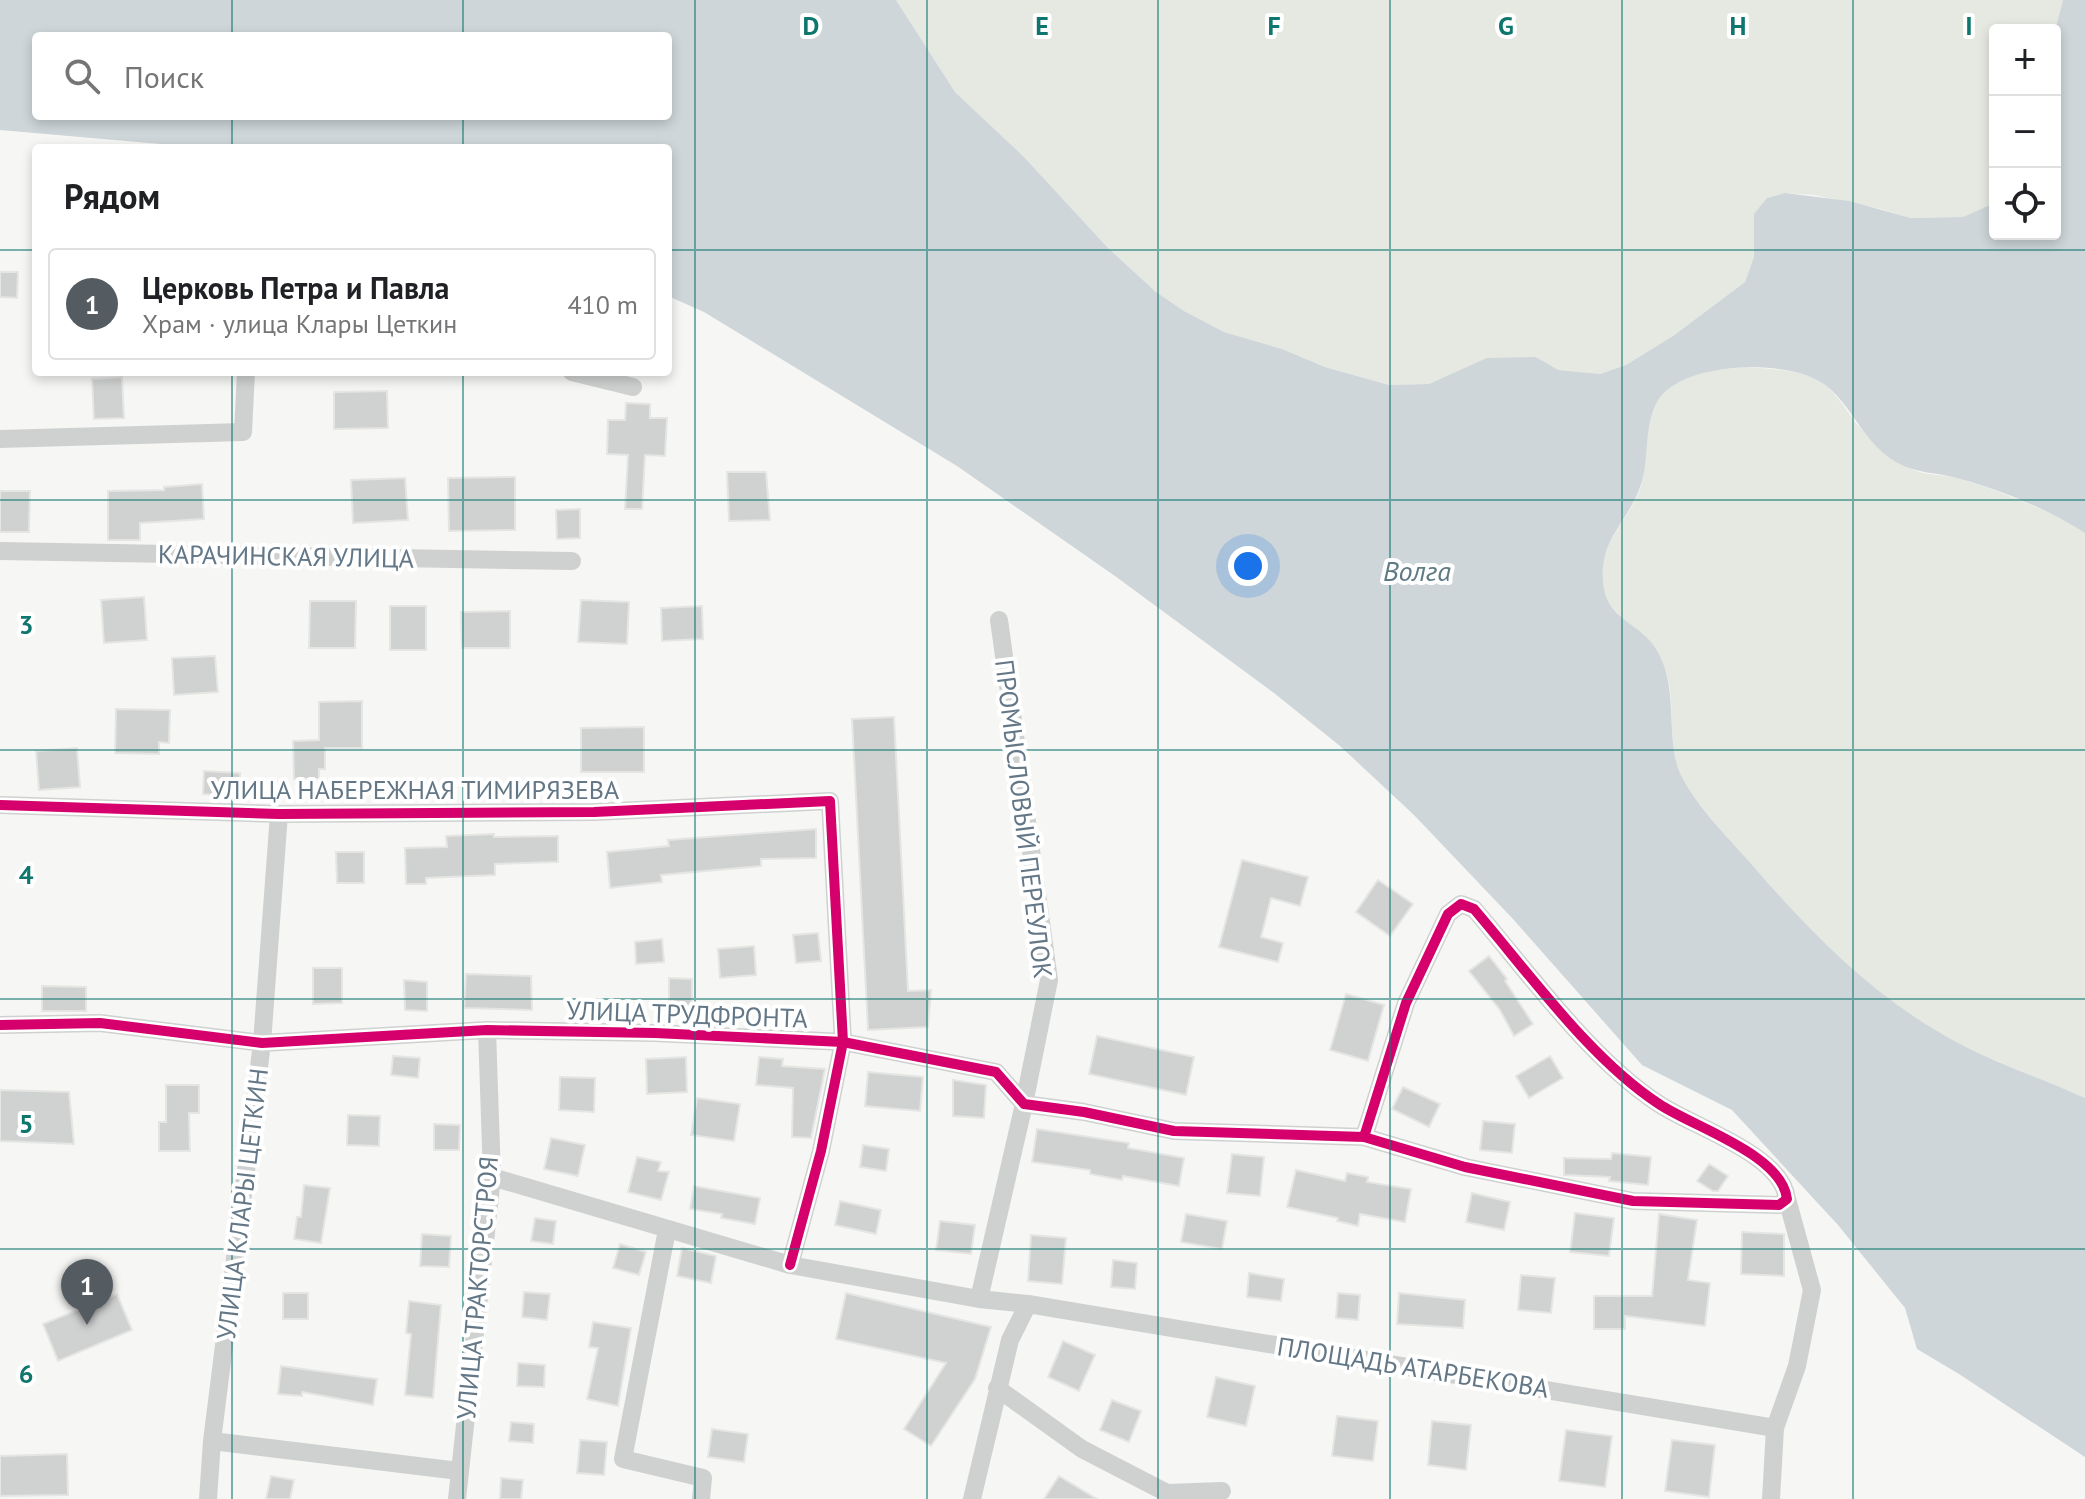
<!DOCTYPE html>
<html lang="ru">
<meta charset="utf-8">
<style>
body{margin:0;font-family:"PT Sans",sans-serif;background:#f6f6f6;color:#202124}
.controls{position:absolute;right:24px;top:24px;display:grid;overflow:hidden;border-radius:8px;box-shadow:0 4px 12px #0003}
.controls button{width:72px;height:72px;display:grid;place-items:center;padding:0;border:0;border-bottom:2px solid #e0e0e0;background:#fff;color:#202124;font:40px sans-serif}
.you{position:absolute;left:1248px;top:566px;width:28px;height:28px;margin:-20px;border:6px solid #fff;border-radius:50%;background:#1a73e8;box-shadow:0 0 0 12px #1a73e833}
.badge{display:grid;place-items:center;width:52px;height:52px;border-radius:50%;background:#555c61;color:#fff;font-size:26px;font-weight:700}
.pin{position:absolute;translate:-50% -66px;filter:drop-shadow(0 2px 4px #0008)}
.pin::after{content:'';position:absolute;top:42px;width:28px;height:24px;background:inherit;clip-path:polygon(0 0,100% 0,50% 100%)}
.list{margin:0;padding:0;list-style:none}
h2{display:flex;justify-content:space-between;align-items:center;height:104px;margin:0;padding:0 32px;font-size:34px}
h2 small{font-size:26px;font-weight:400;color:#757577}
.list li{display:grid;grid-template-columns:52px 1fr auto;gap:24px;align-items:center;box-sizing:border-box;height:112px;margin:0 16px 16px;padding:0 16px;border:2px solid #e0e0e0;border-radius:8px}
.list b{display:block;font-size:30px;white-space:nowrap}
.list p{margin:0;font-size:26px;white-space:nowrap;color:#757577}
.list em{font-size:26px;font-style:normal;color:#757577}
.icon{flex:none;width:44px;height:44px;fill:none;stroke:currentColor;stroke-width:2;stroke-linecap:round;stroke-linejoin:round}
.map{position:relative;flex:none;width:2085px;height:1499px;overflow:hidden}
.search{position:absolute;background:#fff;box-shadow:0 4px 12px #0003;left:32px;top:32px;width:640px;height:88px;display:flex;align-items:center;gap:20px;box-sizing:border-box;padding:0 28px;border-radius:8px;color:#757577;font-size:30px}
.panel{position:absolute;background:#fff;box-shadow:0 4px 12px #0003;left:32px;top:144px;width:640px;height:232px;border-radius:8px}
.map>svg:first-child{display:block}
.green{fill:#e6e9e2}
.water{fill:#ced6d9;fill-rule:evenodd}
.building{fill:#d0d2d1;stroke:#e5e5e4;stroke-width:2}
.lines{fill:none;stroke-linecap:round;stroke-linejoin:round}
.minor{stroke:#cfd1d1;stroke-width:18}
.cycleway-casing{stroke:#fff;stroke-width:15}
.cycleway{stroke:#d6006c;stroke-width:10}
.grid{fill:none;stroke:#0f766e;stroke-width:2;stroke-opacity:0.55}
.labels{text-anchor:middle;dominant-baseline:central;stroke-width:8;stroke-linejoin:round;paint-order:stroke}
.street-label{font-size:26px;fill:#637786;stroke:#fff}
.water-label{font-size:28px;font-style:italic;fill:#5f7a83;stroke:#fff}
.grid-label{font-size:26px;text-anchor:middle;font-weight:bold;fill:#0f766e;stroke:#fff;stroke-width:8;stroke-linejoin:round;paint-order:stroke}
</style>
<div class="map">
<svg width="2085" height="1499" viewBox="0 0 2085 1499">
<rect width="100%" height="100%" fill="#f6f6f4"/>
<!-- green -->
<path class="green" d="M896,0H2063L2055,30H1995L1993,206L1963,217L1911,218L1881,209L1814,195L1785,193L1767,198L1755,237L1754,257L1745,282L1673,336L1626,365L1600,374L1557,370L1536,357L1453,374L1429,384L1389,385L1325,367L1282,349L1224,332L1184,311L1156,292L1108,248L1024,157L955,92Z
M2085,190V1098C2044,1079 2002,1065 1961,1045C1878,1003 1813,936 1753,866C1729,838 1700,810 1682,777C1665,746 1678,700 1664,666C1662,660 1659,652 1655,647C1637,623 1607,617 1603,584C1596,534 1643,514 1644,467C1645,448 1646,422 1655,405C1674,368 1735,365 1771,369C1783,370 1801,372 1812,377C1833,386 1843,406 1856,423C1863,432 1899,462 1910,468C1923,476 1943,474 1958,478C1996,490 2034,505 2070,523L1995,234H2055Z"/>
<!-- water -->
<path class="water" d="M0,0H896L955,92L1024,157L1108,248L1156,292L1184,311L1224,332L1282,349L1325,367L1389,385L1429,384L1487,358L1536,357L1558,370L1600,374L1626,365L1673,336L1745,282L1754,257V214L1767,198L1785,193L1849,201L1911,218L1963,217L1995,203V234H2055V30L2063,0H2085V533C2050,510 1994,487 1953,477C1937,473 1920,473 1904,466C1859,446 1852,395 1813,378C1775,360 1674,362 1655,406C1643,433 1650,464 1639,490C1625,525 1600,540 1603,581C1605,621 1642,622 1658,652C1680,692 1664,744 1682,777C1700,811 1730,839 1754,867C1814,937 1878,1001 1960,1044C2000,1065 2044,1079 2085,1098V1457L1959,1374L1917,1349L1905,1308L1838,1225L1732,1110L1642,1065L1513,919L1414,815L1340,746L1274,693L1115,576L957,466L704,312L668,296V148H206L0,130ZM668,36V116H36V36Z"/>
<!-- building -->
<path class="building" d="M0,272H18L17,298L0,297Z
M122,377L124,418L94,419L92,379Z
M387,391L388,428L334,429V392Z
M626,403L650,404V418H667L665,456L645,455L642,509H625L628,455L607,454L608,420H625Z
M727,472H766L770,520L729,521Z
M515,477V530L449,531L448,478Z
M405,478L408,520L353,523L351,480Z
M202,484L204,519L140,523V540H108V491L164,490V487Z
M0,491H30L29,532H0Z
M580,509V538L557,539L556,510Z
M144,597L147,640L104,643L101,600Z
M581,600L629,602L627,644L578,642Z
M310,601H356L355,648H309Z
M390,606H426V650H390Z
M702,606L703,639L662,641L661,608Z
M510,611V648H462L461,612Z
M215,656L218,692L174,695L172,658Z
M362,701V748H325V769H319V779H294L293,741L319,740V702Z
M116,709L170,710L169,743L159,742V754L115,753Z
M894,717L908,991L931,990L928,1027L868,1030L852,719Z
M644,727V772H581V728Z
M77,748L80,787L39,790L36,751Z
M204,771L240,773L239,796L203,794Z
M816,829V858L761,859V866L661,875L662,882L610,888L607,852L669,846L668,840Z
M494,834V837L558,836V862L495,864V875L426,878V884H406L405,848L447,847L446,836Z
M336,852H364V883H337Z
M1242,860L1308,877L1300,906L1271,898L1261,937L1283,943L1278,962L1219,947Z
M1378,880L1413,904L1390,936L1356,912Z
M818,933L821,961L796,963L793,935Z
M662,939L664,962L636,964L635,942Z
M754,946L756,975L720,978L718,949Z
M1489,956L1507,979L1505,981L1533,1024L1514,1036L1500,1010L1469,971Z
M313,968H342V1003L313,1004Z
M466,974L531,976L532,1010L464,1008Z
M669,978L692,979V1009H669Z
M404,980L427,982V1011L405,1010Z
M42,986L86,987V1011H42Z
M1346,994L1384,1005L1368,1061L1330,1050Z
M1097,1036L1194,1057L1186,1095L1089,1074Z
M393,1056L420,1058L418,1078L391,1075Z
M1550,1056L1563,1078L1529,1098L1516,1076Z
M686,1057L687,1092L647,1094L646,1059Z
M759,1057L783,1059L782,1066L825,1069L811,1138L792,1137L793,1088L756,1085Z
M868,1072L923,1077L920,1111L865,1106Z
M560,1077L595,1078L594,1112L559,1110Z
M953,1080L986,1085L984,1118L953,1116Z
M166,1085H199V1113H189L190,1151H159V1122H166Z
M1403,1087L1440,1104L1429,1127L1392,1109Z
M0,1090L69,1092L74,1144L0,1141Z
M697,1098L740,1104L734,1141L691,1135Z
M348,1115L380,1116L379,1146L347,1145Z
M1483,1121L1515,1124L1512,1153L1480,1150Z
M434,1124L460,1125L459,1150H434Z
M1037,1129L1129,1143L1128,1148L1184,1158L1179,1186L1123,1176L1122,1180L1090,1174V1170L1032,1162Z
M551,1138L585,1145L578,1176L544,1169Z
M863,1145L889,1149L886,1171L860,1167Z
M1612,1153L1651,1157L1648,1185L1609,1181L1610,1177L1564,1175V1158L1611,1159Z
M1232,1154L1264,1157L1260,1196L1227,1193Z
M637,1157L661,1162L658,1171L669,1172L661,1200L628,1192Z
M1709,1164L1728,1176L1718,1191H1713L1697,1181Z
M1296,1170L1345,1181L1347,1173L1368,1177L1367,1182L1411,1189L1405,1222L1360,1214L1358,1226L1337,1221L1338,1218L1287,1207Z
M304,1185L330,1188L321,1243L294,1239L297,1217H301Z
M694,1186L760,1198L755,1224L721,1218L722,1214L690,1209Z
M1472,1193L1510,1202L1504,1230L1466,1222Z
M840,1201L881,1210L876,1234L835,1225Z
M1575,1213L1614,1218L1609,1256L1570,1252Z
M1186,1214L1227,1221L1222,1249L1181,1242Z
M1659,1214L1697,1220L1688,1280L1710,1283L1705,1326L1625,1316V1329H1594V1296H1652Z
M535,1218L556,1221L553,1244L531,1241Z
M940,1221L975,1225L971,1254L936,1250Z
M1742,1232L1784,1234V1276L1741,1274Z
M422,1234L451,1236L449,1267L420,1266Z
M1031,1235L1066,1238L1062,1284L1028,1281Z
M620,1244L646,1252L639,1275L613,1268Z
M682,1248L716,1256L711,1283L677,1276Z
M1113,1260L1137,1263L1135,1289L1111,1287Z
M1249,1273L1284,1279L1281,1301L1247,1297Z
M1521,1275L1555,1278L1551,1313L1518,1310Z
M524,1292L550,1294L547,1320L522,1317Z
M283,1293H308V1319H283Z
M846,1293L991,1327L975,1379L931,1446L904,1429L946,1363L836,1339Z
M1338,1293L1360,1295L1358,1320L1336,1318Z
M1399,1293L1465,1300L1463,1328L1397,1324Z
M117,1294L132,1330L58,1361L43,1324Z
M409,1301L441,1305L433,1398L405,1395L411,1334L406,1333Z
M593,1322L631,1328L618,1406L587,1399L598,1348L589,1347Z
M1063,1341L1095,1355L1079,1391L1048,1377Z
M518,1363L545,1365L544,1387L517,1386Z
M281,1366L377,1379L373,1405L302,1392V1396L278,1394Z
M1216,1377L1255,1386L1246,1426L1207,1417Z
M1112,1400L1141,1411L1129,1442L1100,1430Z
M1337,1416L1378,1421L1373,1461L1332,1456Z
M1432,1421L1471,1425L1466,1470L1428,1465Z
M511,1422L534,1424L533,1443L509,1441Z
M712,1429L748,1434L744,1462L708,1457Z
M1566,1430L1612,1436L1605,1487L1559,1481Z
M580,1440L607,1442L604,1475L577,1473Z
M1672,1440L1715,1445L1709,1497L1665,1491Z
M67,1454L68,1495L0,1496V1456Z
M271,1476L294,1480L290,1499H266Z
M1059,1476L1097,1499H1044Z
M501,1478L523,1480L521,1499H500Z"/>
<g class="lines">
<!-- minor -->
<path class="minor" d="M572,372L633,387
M0,439L243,432L246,372
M0,551L572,561
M0,805L279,814L594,812L830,801L843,1042L821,1151L790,1265
M0,1025L100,1023L262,1043L487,1030L655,1033L843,1042L996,1072L1024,1104L1084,1112L1174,1131L1364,1137L1465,1167L1633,1201L1779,1205L1787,1199C1782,1154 1693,1127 1659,1104C1590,1059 1528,972 1474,909L1461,904L1448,914L1406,1003L1364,1137
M492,1177L790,1265L979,1299L1028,1304L1775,1428
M667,1230L623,1459L703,1478L701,1499
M979,1299L1024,1104L1049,980L999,620
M997,1388L1082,1449L1167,1493L1222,1491
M212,1441L459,1471
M208,1499L212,1441L262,1043L279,814
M457,1499L492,1177L487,1030
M972,1499L1010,1340L1028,1304
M1771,1499L1775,1428L1797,1366L1812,1290L1787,1199"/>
<!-- cycleway casing -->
<g class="cycleway-casing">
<path id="cycleway" d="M0,805L279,814L594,812L830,801L843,1042L821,1151L790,1265
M0,1025L100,1023L262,1043L487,1030L655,1033L843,1042L996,1072L1024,1104L1084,1112L1174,1131L1364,1137L1465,1167L1633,1201L1779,1205L1787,1199C1782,1154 1693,1127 1659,1104C1590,1059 1528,972 1474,909L1461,904L1448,914L1406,1003L1364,1137"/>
</g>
<!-- cycleway -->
<use href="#cycleway" class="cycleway"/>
</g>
<!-- grid -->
<path class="grid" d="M232,0V36M463,0V36M695,0V1499M927,0V1499M1158,0V1499M1390,0V1499M1622,0V1499M1853,0V1499M232,116V148M463,116V148M0,250H36M668,250H2085M232,372V1499M463,372V1499M0,500H2085M0,750H2085M0,999H2085M0,1249H2085"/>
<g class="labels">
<!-- street labels -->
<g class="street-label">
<text transform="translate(286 556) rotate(1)">КАРАЧИНСКАЯ УЛИЦА</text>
<text x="415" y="789">УЛИЦА НАБЕРЕЖНАЯ ТИМИРЯЗЕВА</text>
<text transform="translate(1024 819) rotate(83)">ПРОМЫСЛОВЫЙ ПЕРЕУЛОК</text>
<text transform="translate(687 1014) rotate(2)">УЛИЦА ТРУДФРОНТА</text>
<text transform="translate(242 1204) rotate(-83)">УЛИЦА КЛАРЫ ЦЕТКИН</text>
<text transform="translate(477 1288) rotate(-85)">УЛИЦА ТРАКТОРСТРОЯ</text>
<text transform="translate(1413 1367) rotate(9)">ПЛОЩАДЬ АТАРБЕКОВА</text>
</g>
<!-- water labels -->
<g class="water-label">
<text x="1417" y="570">Волга</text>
</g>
</g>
<g class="grid-label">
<text x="811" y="35">D</text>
<text x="1042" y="35">E</text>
<text x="1274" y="35">F</text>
<text x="1506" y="35">G</text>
<text x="1738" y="35">H</text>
<text x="1969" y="35">I</text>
<text x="26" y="634">3</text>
<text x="26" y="884">4</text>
<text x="26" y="1133">5</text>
<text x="26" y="1383">6</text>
</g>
</svg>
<div class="controls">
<button>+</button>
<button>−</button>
<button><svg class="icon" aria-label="locate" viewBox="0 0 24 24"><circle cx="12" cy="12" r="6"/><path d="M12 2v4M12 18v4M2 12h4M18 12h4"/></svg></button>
</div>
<div class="you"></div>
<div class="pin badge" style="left:87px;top:1325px">1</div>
<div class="search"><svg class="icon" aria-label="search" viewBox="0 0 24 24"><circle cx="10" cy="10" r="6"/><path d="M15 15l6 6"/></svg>Поиск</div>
<section class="panel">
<h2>Рядом<small></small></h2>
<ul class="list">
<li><span class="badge">1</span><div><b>Церковь Петра и Павла</b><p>Храм · улица Клары Цеткин</p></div><em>410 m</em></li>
</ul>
</section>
</div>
